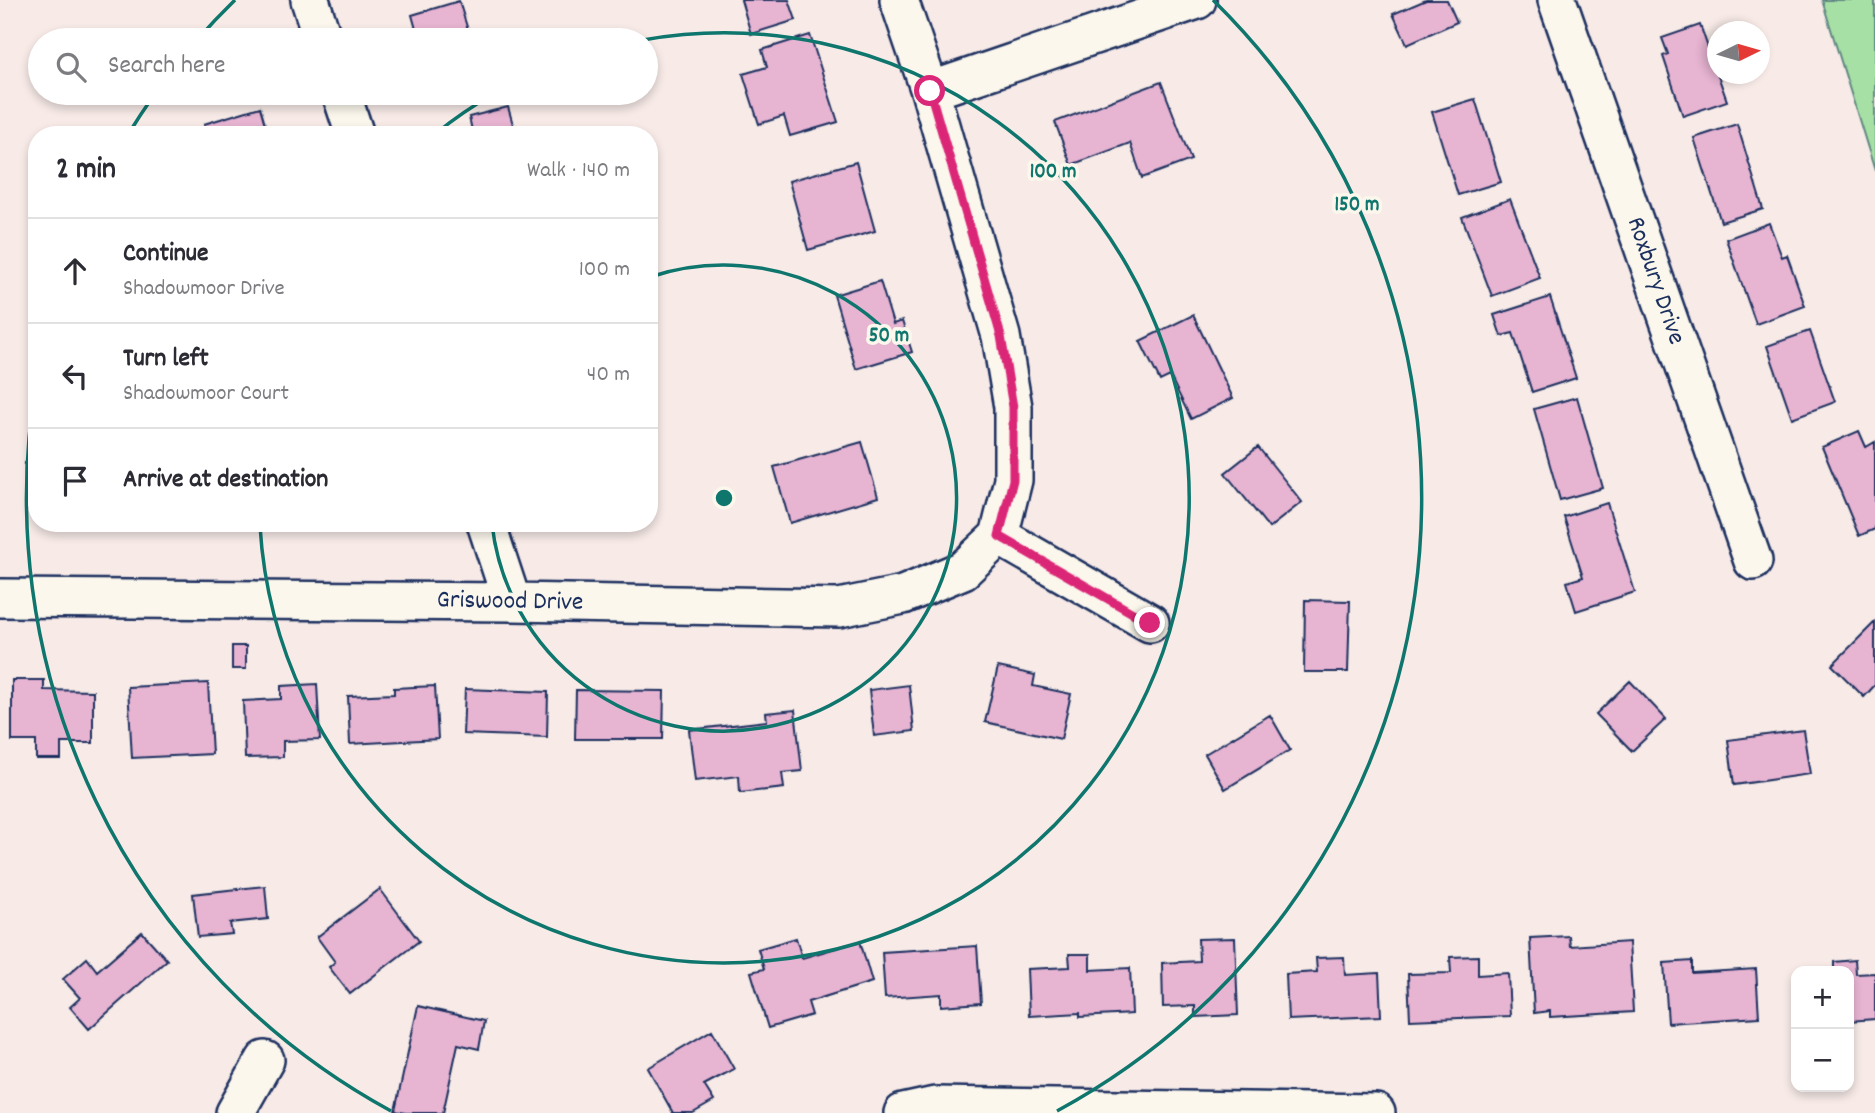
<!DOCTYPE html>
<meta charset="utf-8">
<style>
body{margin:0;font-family:Dekko,sans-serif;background:#f7f7f7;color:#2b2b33}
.controls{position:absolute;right:21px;bottom:21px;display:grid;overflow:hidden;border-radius:14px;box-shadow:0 4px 10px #0003}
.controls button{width:63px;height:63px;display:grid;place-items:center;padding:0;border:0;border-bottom:2px solid #e1e1e2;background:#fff;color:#2b2b33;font:35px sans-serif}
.compass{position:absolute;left:1707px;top:21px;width:63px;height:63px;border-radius:50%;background:#fff;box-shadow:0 4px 10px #0003;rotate:85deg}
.stop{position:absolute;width:21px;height:21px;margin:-16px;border:5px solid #db2777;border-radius:50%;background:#fff}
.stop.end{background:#db2777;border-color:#fff;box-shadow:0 2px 7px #0008}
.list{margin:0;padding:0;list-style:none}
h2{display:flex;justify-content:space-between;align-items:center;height:91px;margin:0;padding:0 28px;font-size:30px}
h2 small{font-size:23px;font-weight:400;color:#7c7c81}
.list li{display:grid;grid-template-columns:46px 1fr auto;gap:21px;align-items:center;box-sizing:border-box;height:105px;padding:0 28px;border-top:2px solid #e1e1e2}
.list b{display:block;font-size:26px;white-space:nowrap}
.list p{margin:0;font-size:23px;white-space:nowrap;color:#7c7c81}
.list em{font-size:23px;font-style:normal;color:#7c7c81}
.icon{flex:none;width:38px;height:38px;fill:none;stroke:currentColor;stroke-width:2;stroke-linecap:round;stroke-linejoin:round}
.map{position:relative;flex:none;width:1875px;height:1113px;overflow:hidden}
.search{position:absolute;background:#fff;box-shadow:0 4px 10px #0003;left:28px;top:28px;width:630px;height:77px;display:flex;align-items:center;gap:18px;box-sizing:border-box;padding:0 24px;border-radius:38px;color:#7c7c81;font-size:26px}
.panel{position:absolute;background:#fff;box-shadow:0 4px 10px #0003;left:28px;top:126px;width:630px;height:406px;border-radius:28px}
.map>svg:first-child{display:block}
.green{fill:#a6e0a5;stroke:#608882;stroke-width:2}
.building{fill:#e7b4d2;stroke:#1b2f5e;stroke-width:2}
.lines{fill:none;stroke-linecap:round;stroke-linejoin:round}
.minor-casing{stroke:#1b2f5e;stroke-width:42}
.minor{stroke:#fbf7ec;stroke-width:37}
.route{stroke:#db2777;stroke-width:9}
.ring{fill:none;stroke:#0f766e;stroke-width:3.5}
.labels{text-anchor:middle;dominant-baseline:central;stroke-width:7;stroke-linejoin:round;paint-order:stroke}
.street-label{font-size:26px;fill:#1b2f5e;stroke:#fbf7ec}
.centre{fill:#0f766e;stroke:#fbf7ec;stroke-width:3.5}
.ring-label{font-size:21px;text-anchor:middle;font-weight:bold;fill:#0f766e;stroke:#fbf7ec;stroke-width:7;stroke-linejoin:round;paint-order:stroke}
</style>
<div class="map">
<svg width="1875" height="1113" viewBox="0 0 1875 1113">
<rect width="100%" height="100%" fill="#f7eae7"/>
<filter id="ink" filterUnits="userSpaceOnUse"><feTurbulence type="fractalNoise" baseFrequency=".0143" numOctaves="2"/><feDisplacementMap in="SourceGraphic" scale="14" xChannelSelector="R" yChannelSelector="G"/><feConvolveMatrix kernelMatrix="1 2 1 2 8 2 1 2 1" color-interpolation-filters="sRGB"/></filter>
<g filter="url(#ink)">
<!-- green -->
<path class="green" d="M1822,0H1875V171Z"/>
<!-- building -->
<path class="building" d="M741,0H789L796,20L751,34Z
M1426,0H1447L1457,22L1407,44L1393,14Z
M459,1L471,40H419L412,15Z
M1700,25L1727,101L1683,116L1663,56L1668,54L1662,38Z
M810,35L838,122L790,136L784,116L759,124L743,74L767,67L762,50Z
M1161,82L1191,160L1142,178L1130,143L1071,165L1055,122Z
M1475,99L1501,182L1458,195L1432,112Z
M260,107L268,135H207L204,124Z
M508,107L516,135H473L469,117Z
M1737,124L1763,209L1721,222L1694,138Z
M856,162L875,231L808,250L789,181Z
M1510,199L1540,278L1492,296L1462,217Z
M1769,223L1782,257L1787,255L1805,306L1756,324L1726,239Z
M880,281L893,324L902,321L912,352L856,369L834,295Z
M1550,297L1576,378L1532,392L1513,333L1501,336L1494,315Z
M1193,315L1233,398L1191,419L1170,376L1160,381L1140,341Z
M1810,331L1835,402L1792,418L1767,346Z
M1577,397L1603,488L1560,500L1534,409Z
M1859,431L1866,447L1875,442V529L1859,536L1822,447Z
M862,442L878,497L790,523L774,467Z
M1258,447L1302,502L1269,528L1225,473Z
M25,463H37V510H26Z
M1607,503L1635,592L1576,611L1567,582L1583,577L1564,517Z
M1305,600L1350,601L1348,672H1304Z
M1875,622V685L1864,697L1832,665Z
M232,646H246V669H232Z
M998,667L1035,675L1033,686L1071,694L1061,739L985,722Z
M12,680H44V690L93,691V743H61V759H36V741H12Z
M1630,681L1666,719L1632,751L1596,714Z
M208,683L212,754L132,758L128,687Z
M317,684L320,740L283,741V757L245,758L243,701L281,699V686Z
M909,685L914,731L874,736L869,690Z
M435,686L438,739L350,744L348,696L394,694V688Z
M465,689L548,692L547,737L463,734Z
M576,690L664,691L663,739H575Z
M795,710L802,771L782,773L784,788L740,793L739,776L695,781L689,730L767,721L766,713Z
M1270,715L1290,750L1225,789L1205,754Z
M1803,730L1810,774L1734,785L1728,740Z
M265,886L268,919L230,923L232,934L198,937L193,894Z
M380,889L419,941L350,994L329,967L335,962L317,937Z
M142,932L167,960L89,1029L70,1007L80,998L63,979L87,958L97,971Z
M1569,936L1570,946L1629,942L1633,1012L1550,1017V1011L1534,1013L1530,938Z
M796,938L802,958L860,941L872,982L808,1002L812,1015L768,1028L751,972L764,969L758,949Z
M1235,938L1238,1015L1195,1017V1006L1163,1007L1162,963L1199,961L1198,939Z
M977,946L981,1003L941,1006V994L885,998L882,952Z
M1069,954H1090V970L1130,968L1132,1014L1080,1017V1013L1029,1016L1027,969L1070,967Z
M1478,956V975L1508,973L1510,1016L1410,1020L1408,974L1451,973L1450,957Z
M1344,957L1345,975L1379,973L1381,1016L1288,1020L1286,974L1317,972L1316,958Z
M1855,960L1856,974L1875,973V1019L1849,1021V971H1834V962Z
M1692,961V973L1756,969L1759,1017L1668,1023L1664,963Z
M418,1006L484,1021L479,1049L458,1044L443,1113H406L395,1111Z
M712,1030L734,1069L704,1085L714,1101L693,1113H673L648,1068Z"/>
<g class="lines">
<!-- minor casing -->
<g class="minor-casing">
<path id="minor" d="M310,0L323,40
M899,0L930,91L1001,336L1013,407V480L999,536
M1557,0L1753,561
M930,91L1197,0
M341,93L355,135
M486,523L512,602
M999,536L1150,623
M0,598L512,602L839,608L903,595L963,570L999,536
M235,1113L265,1060
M903,1113L935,1106L1376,1113"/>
</g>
<!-- minor -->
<use href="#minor" class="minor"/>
</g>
</g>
<g class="lines" filter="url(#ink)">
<!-- route -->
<path class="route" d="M930,91L1001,336L1013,407V480L999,536L1150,623"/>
</g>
<!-- distance rings -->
<g class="ring">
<path d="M650 277A233 233 0 1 1 492 524"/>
<path d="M435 134A465 465 0 0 1 495 93M643 40A465 465 0 1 1 260 526"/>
<path d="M391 1111A698 698 0 0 1 37 377M129 133A698 698 0 0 1 152 98M197 40A698 698 0 0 1 235 0M1213 0A698 698 0 0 1 1057 1111"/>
</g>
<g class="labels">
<!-- street labels -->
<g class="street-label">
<text transform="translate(1655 281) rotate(71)">Roxbury Drive</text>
<text transform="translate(510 602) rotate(1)">Griswood Drive</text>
</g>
</g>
<circle cx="724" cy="498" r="10" class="centre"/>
<g class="ring-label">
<text x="1053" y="177">100 m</text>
<text x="1357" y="210">150 m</text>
<text x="889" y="341">50 m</text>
</g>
</svg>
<div class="controls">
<button>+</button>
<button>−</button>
</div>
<svg class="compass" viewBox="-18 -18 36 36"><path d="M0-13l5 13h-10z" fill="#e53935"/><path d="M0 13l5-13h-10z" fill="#7c7c81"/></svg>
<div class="stop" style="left:930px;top:91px"></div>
<div class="stop end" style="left:1150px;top:623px"></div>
<div class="search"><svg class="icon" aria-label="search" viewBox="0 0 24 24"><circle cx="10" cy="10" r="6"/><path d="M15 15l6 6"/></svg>Search here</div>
<section class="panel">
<h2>2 min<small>Walk · 140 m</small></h2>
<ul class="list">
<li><svg class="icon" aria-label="ahead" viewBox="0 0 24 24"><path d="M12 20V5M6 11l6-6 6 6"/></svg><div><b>Continue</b><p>Shadowmoor Drive</p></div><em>100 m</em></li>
<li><svg class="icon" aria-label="left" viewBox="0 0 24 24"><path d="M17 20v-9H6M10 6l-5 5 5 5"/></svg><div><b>Turn left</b><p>Shadowmoor Court</p></div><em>40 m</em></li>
<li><svg class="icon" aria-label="arrive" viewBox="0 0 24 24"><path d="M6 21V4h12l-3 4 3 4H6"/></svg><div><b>Arrive at destination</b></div></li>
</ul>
</section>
</div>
